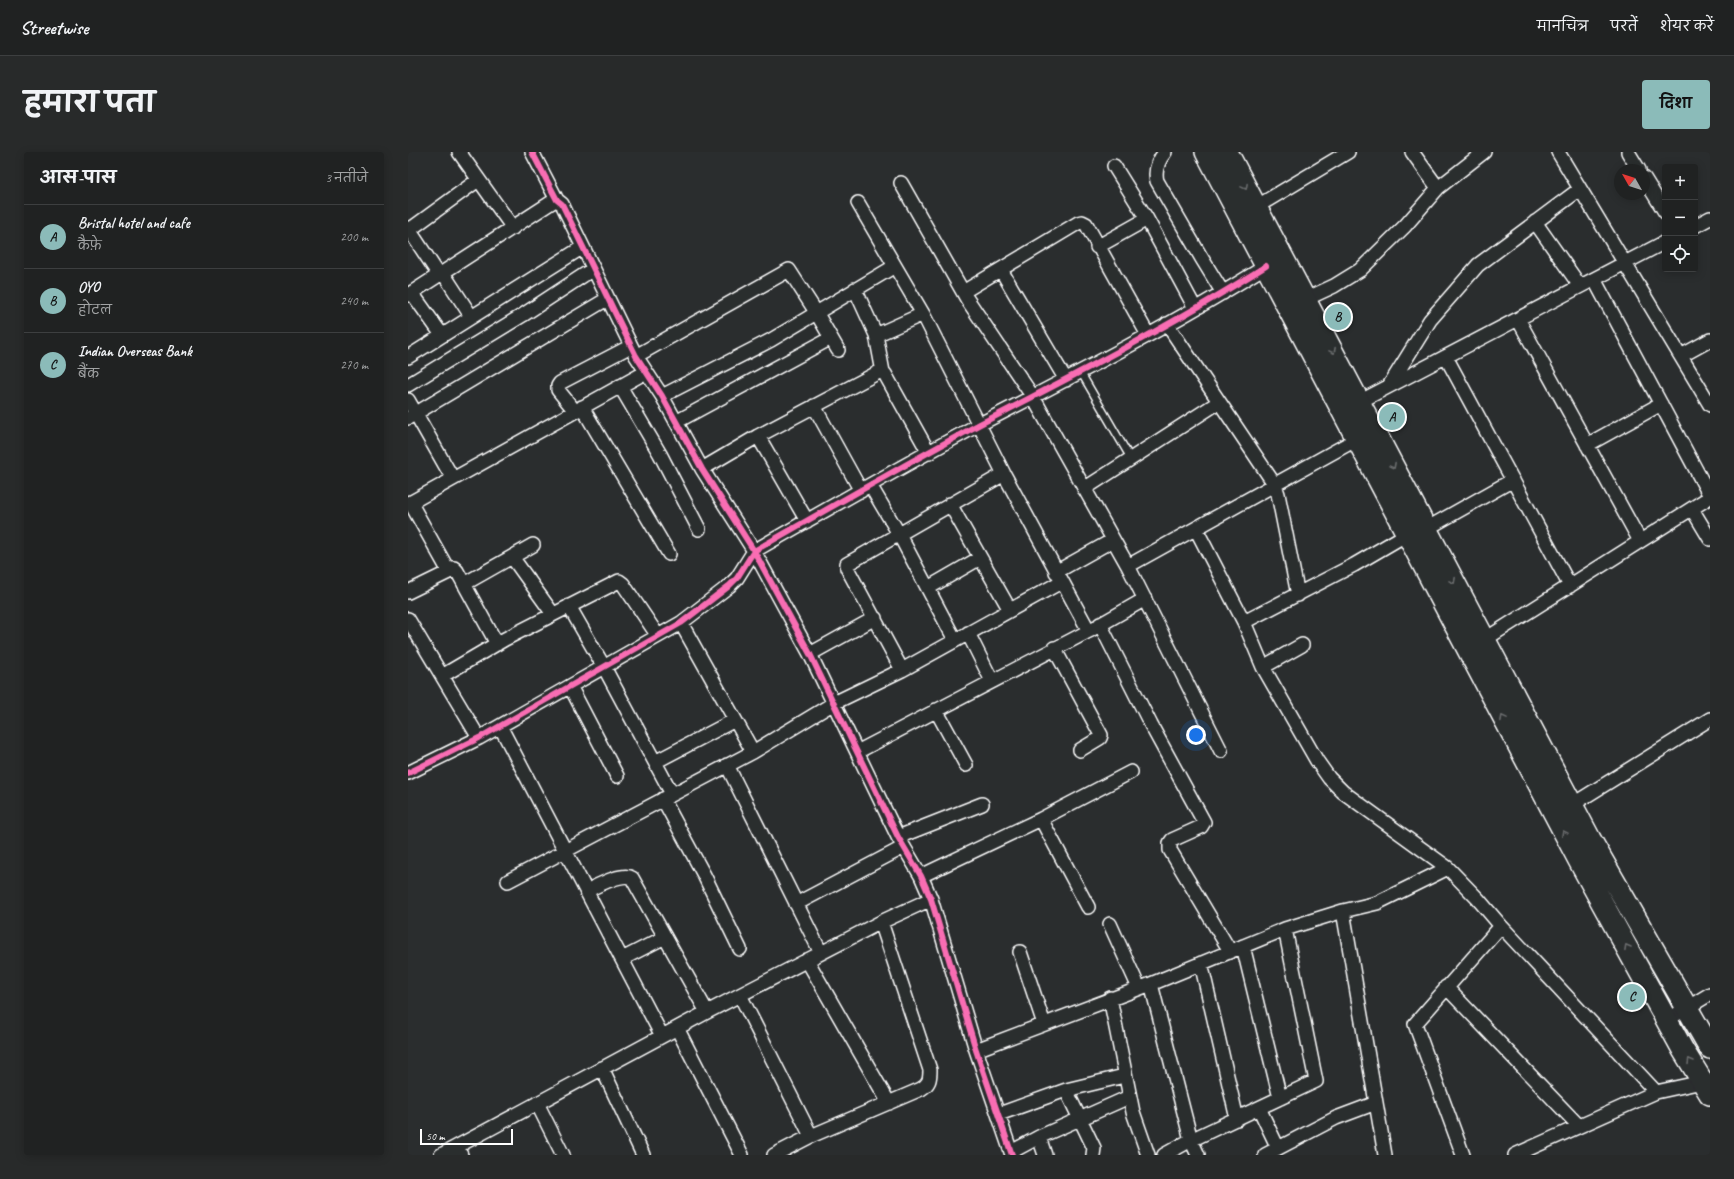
<!DOCTYPE html>
<html lang="hi">
<meta charset="utf-8">
<style>
body{margin:0;font-family:Caveat,"Playpen Sans Deva",sans-serif;background:#282a2a;color:#f1f3f6}
.controls{position:absolute;right:12px;top:12px;display:grid;overflow:hidden;border-radius:4px;box-shadow:0 2px 10px #0003}
.controls button{width:36px;height:36px;display:grid;place-items:center;padding:0;border:0;border-bottom:1px solid #3d3f40;background:#202222;color:#f1f3f6;font:20px sans-serif}
.compass{position:absolute;left:1206px;top:12px;width:36px;height:36px;border-radius:50%;background:#202222;box-shadow:0 2px 10px #0003;rotate:309deg}
.scale{position:absolute;left:12px;bottom:10px;width:93px;box-sizing:border-box;padding-left:4px;border:2px solid #fff;border-top:0;font-size:11px;line-height:14px;white-space:nowrap;color:#fff;-webkit-text-stroke:3px #2a2d2e;paint-order:stroke}
.you{position:absolute;left:788px;top:583px;width:14px;height:14px;margin:-10px;border:3px solid #fff;border-radius:50%;background:#1a73e8;box-shadow:0 0 0 6px #1a73e833}
.badge{display:grid;place-items:center;width:26px;height:26px;border-radius:50%;background:#8bbbb9;color:#111;font-size:13px;font-weight:700}
.pin{position:absolute;translate:-50% -50%;border:2px solid #fff;box-shadow:0 1px 4px #0006}
.list{margin:0;padding:0;list-style:none}
h2{display:flex;justify-content:space-between;align-items:center;height:52px;margin:0;padding:0 16px;font-size:17px}
h2 small{font-size:13px;font-weight:400;color:#a2a4a5}
.list li{display:grid;grid-template-columns:26px 1fr auto;gap:12px;align-items:center;box-sizing:border-box;height:64px;padding:0 16px;border-top:1px solid #3d3f40}
.list b{display:block;font-size:15px;white-space:nowrap}
.list p{margin:0;font-size:13px;white-space:nowrap;color:#a2a4a5}
.list em{font-size:13px;font-style:normal;color:#a2a4a5}
.icon{flex:none;width:22px;height:22px;fill:none;stroke:currentColor;stroke-width:2;stroke-linecap:round;stroke-linejoin:round}
.map{position:relative;flex:none;width:1302px;height:1003px;overflow:hidden;border-radius:4px}
header{display:flex;align-items:center;gap:24px;box-sizing:border-box;height:56px;padding:0 20px;background:#202222;border-bottom:1px solid #3d3f40}
header strong{font-size:19px}
nav{display:flex;gap:22px;margin-inline-start:auto;font-size:14px}
.intro{display:flex;align-items:center;justify-content:space-between;box-sizing:border-box;height:96px;padding:0 24px}
h1{margin:0;font-size:28px}
.button{padding:10px 18px;border-radius:4px;background:#8bbbb9;color:#111;font-size:14px;font-weight:700}
main{display:flex;gap:24px;padding:0 24px}
aside{flex:1;background:#202222;border-radius:4px;box-shadow:0 2px 10px #0003}
.map>svg:first-child{display:block}
.lines{fill:none;stroke-linecap:round;stroke-linejoin:round}
.service-casing{stroke:#fff;stroke-width:9}
.minor-casing{stroke:#fff;stroke-width:16}
.trunk-casing{stroke:#fff;stroke-width:24}
.service{stroke:#2a2d2e;stroke-width:6}
.minor{stroke:#2a2d2e;stroke-width:13}
.trunk{stroke:#2a2d2e;stroke-width:21}
.cycleway-casing{stroke:#2a2d2e;stroke-width:8}
.cycleway{stroke:#f96db3;stroke-width:6}
.oneway{stroke:#6a6c6d}
</style>
<header>
<strong>Streetwise</strong>
<nav><a>मानचित्र</a><a>परतें</a><a>शेयर करें</a></nav>
</header>
<div class="intro"><h1>हमारा पता</h1><a class="button">दिशा</a></div>
<main>
<aside>
<h2>आस-पास<small>3 नतीजे</small></h2>
<ul class="list">
<li><span class="badge">A</span><div><b>Bristal hotel and cafe</b><p>कैफ़े</p></div><em>200 m</em></li>
<li><span class="badge">B</span><div><b>OYO</b><p>होटल</p></div><em>240 m</em></li>
<li><span class="badge">C</span><div><b>Indian Overseas Bank</b><p>बैंक</p></div><em>270 m</em></li>
</ul>
</aside>
<div class="map">
<svg width="1302" height="1003" viewBox="0 0 1302 1003">
<rect width="100%" height="100%" fill="#2a2d2e"/>
<filter id="ink" filterUnits="userSpaceOnUse"><feTurbulence type="fractalNoise" baseFrequency=".025" numOctaves="2"/><feDisplacementMap in="SourceGraphic" scale="8" xChannelSelector="R" yChannelSelector="G"/><feConvolveMatrix kernelMatrix="1 2 1 2 8 2 1 2 1" color-interpolation-filters="sRGB"/></filter>
<g filter="url(#ink)">
<g class="lines">
<!-- service casing -->
<g class="service-casing">
<path id="service" d="M672,219L723,307"/>
</g>
<!-- minor casing -->
<g class="minor-casing">
<path id="minor" d="M51,0L105,76
M124,0L149,48L154,52L228,204L254,244L294,317L346,399L402,502L449,600L490,685L513,724L523,747L568,898L604,1003
M757,0C750,9 746,18 749,29L793,105L815,141
M1004,0L1030,36
M1150,0L1302,253
M1220,0L1231,18
M706,14L739,67L787,156
M1236,26L1257,60
M493,31L559,147L625,245L720,414L813,599
M450,51L515,162L596,322L681,479
M848,55L940,0
M1127,70L1172,134
M1287,74L1302,66
M0,76L31,123
M0,79L70,28
M689,95L739,67
M593,118L658,228
M35,121L63,164
M1186,127L1302,344
M447,137L468,183L475,220
M555,140L670,71L674,70L678,72L740,183
M4,141L34,183
M0,143L144,50L149,48
M898,147L926,134L952,118L997,74L1030,36L1076,0
M1110,167L1232,389
M759,172L867,333L870,342L890,443
M468,183L515,162
M228,204L381,118L408,160L430,198
M1273,204L1302,188
M0,205L175,95
M1038,205L1162,434
M0,233L115,163L185,117
M212,234L252,302L291,377
M981,234L1022,168L1070,113L1172,37
M254,244L363,188L487,114
M0,248L45,327
M951,250L1257,90
M406,254L453,339
M174,255L261,402
M167,259L150,238V234L152,231L223,194
M0,266L199,147
M268,270L423,186
M350,284L399,369
M1179,293L1253,252
M294,317L350,284L473,219L477,222L521,301
M462,333L491,382L547,488
M676,337L811,250
M2,350L39,416H46L49,419L89,492
M0,352L238,220
M542,352L602,458
M1284,357L1302,387
M788,377L836,470L855,515L909,609L921,626L935,640L1040,716L1070,747L1093,774L1248,940
M1018,377L1105,328
M104,405L145,462
M720,414L949,287
M648,420L705,388
M56,432L125,393
M520,436L572,406
M0,440L47,417
M161,454L196,515L264,642
M0,467L71,586
M836,470L946,413L999,382
M273,471L345,600
M692,472L743,573L796,670L793,675L764,688L762,691V698L822,799
M560,481L584,529
M1076,488L1302,345
M646,496L693,583L692,586L672,598
M402,502L467,466
M855,515L894,493
M494,518L439,416V412L596,322
M34,524L97,487L211,429L215,432L250,484
M162,534L209,624
M528,558L558,613
M92,574L254,884
M449,600L681,479L737,447
M247,610L327,568
M319,613L413,801
M0,621L71,586L273,471L321,434L329,426L346,399C421,356 496,313 572,272C669,222 766,172 858,114
M255,647L296,723L332,797
M1159,656L1302,567
M633,667L680,755
M490,685L574,652
M513,724L633,667L723,620
M100,729L345,600L426,551L494,518L653,430
M178,739C189,734 214,720 224,726L299,860
M388,752L496,695
M935,759L977,1003
M702,772L731,836
M835,794L872,946
M612,800L636,872
M214,807L257,785
M399,808L481,951
M793,811L829,967
M743,832L783,988L790,1003
M1038,835L1171,974
M332,843L403,984
M702,846L725,960L740,1003
M1259,868L1302,842
M269,876L334,1003
M568,898L743,832L877,777L935,759L969,751L1040,716
M194,916L235,1003
M658,938L686,996L685,1003
M129,951L155,1003
M851,956L870,996
M591,962L658,938L716,924
M631,985L637,1003
M603,1000L631,985L721,945
M33,1003L48,995
M53,1003L48,995L299,860L473,770L523,747
M366,1003L403,984L513,937C521,932 522,928 522,918L473,770
M756,1003L783,988L908,929L877,777
M857,1003L928,966L968,951
M1055,1003L1007,872L1093,774
M1107,1003L1248,940L1294,930"/>
</g>
<!-- trunk casing -->
<g class="trunk-casing">
<path id="trunk" d="M798,0L1175,716L1275,898L1302,942
M819,0L1182,687L1302,896"/>
</g>
<!-- service -->
<use href="#service" class="service"/>
<!-- minor -->
<use href="#minor" class="minor"/>
<!-- trunk -->
<use href="#trunk" class="trunk"/>
<!-- cycleway casing -->
<g class="cycleway-casing">
<path id="cycleway" d="M124,0L149,48L154,52L228,204L254,244L294,317L346,399L402,502L449,600L490,685L513,724L523,747L568,898L604,1003
M0,621L71,586L273,471L321,434L329,426L346,399C421,356 496,313 572,272C669,222 766,172 858,114"/>
</g>
<!-- cycleway -->
<use href="#cycleway" class="cycleway"/>
</g>
<!-- one-way arrows -->
<defs><path id="oneway-chevron" d="M-2-3.5L2.5 0L-2 3.5" fill="none" stroke-width="1.6" stroke-linecap="round" stroke-linejoin="round"/></defs>
<g class="oneway">
<use href="#oneway-chevron" transform="translate(837 35) rotate(62)"/>
<use href="#oneway-chevron" transform="translate(925 199) rotate(62)"/>
<use href="#oneway-chevron" transform="translate(985 314) rotate(62)"/>
<use href="#oneway-chevron" transform="translate(1045 429) rotate(62)"/>
<use href="#oneway-chevron" transform="translate(1095 566) rotate(-118)"/>
<use href="#oneway-chevron" transform="translate(1156 681) rotate(-118)"/>
<use href="#oneway-chevron" transform="translate(1219 795) rotate(-119)"/>
<use href="#oneway-chevron" transform="translate(1282 909) rotate(-121)"/>
</g>
</g>
</svg>
<div class="controls">
<button>+</button>
<button>−</button>
<button><svg class="icon" aria-label="locate" viewBox="0 0 24 24"><circle cx="12" cy="12" r="6"/><path d="M12 2v4M12 18v4M2 12h4M18 12h4"/></svg></button>
</div>
<svg class="compass" viewBox="-18 -18 36 36"><path d="M0-13l5 13h-10z" fill="#e53935"/><path d="M0 13l5-13h-10z" fill="#a2a4a5"/></svg>
<div class="scale">50 m</div>
<div class="you"></div>
<div class="pin badge" style="left:984px;top:265px">A</div>
<div class="pin badge" style="left:930px;top:165px">B</div>
<div class="pin badge" style="left:1224px;top:845px">C</div>
</div>
</main>
